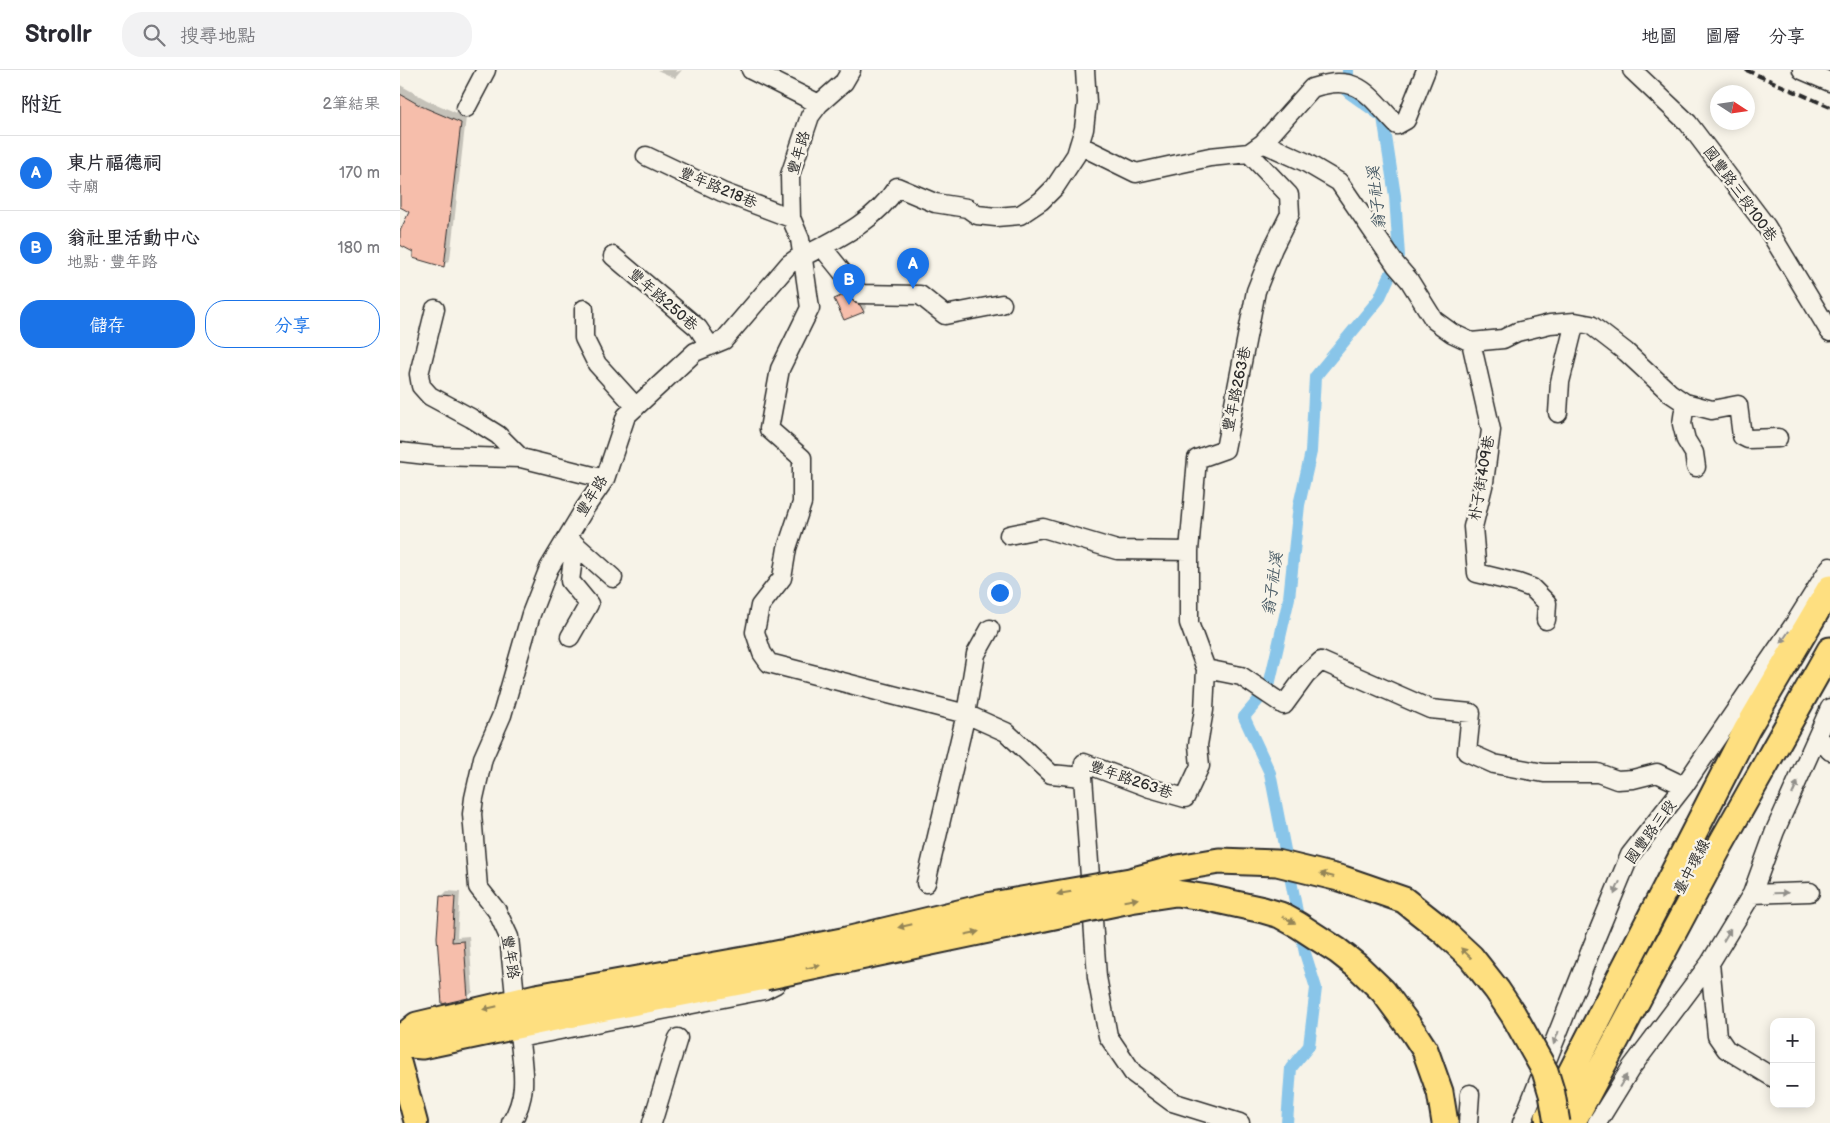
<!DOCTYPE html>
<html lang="zh-TW">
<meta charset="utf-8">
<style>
body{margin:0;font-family:"Balsamiq Sans","LXGW WenKai TC",sans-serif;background:#f2f2f3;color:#2b2b33}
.controls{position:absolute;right:15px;bottom:15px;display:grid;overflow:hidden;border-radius:10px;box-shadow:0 2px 12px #0003}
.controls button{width:45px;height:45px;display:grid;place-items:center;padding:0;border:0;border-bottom:1px solid #e1e1e2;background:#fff;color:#2b2b33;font:25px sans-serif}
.compass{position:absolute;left:1310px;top:15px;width:45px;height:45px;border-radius:50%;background:#fff;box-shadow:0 2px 12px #0003;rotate:102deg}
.you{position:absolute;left:599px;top:522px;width:18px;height:18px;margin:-12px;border:4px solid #fff;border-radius:50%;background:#1a73e8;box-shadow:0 0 0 8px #1a73e833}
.badge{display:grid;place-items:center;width:32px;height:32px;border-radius:50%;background:#1a73e8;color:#fff;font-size:16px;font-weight:700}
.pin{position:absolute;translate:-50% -41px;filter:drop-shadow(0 1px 2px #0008)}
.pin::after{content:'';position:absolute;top:26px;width:18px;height:15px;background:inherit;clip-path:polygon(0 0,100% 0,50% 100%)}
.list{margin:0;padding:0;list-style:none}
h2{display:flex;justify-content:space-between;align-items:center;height:65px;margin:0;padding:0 20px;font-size:21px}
h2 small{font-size:16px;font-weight:400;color:#7c7c81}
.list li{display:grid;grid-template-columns:32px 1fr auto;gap:15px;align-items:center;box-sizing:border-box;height:75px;padding:0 20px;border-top:1px solid #e1e1e2}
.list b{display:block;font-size:19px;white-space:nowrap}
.list p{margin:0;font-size:16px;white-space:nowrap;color:#7c7c81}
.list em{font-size:16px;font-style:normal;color:#7c7c81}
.actions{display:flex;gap:10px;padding:15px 20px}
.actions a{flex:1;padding:11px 0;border:1px solid #1a73e8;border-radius:20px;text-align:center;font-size:18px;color:#1a73e8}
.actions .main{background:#1a73e8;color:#fff}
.icon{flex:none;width:28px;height:28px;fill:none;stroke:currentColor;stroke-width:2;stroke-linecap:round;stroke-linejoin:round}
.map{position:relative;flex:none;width:1430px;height:1053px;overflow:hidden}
header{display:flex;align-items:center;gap:30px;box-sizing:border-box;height:70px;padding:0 25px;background:#fff;border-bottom:1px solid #e1e1e2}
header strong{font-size:24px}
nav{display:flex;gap:28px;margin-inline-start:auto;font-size:18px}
.search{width:350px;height:45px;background:#f2f2f3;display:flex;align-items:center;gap:12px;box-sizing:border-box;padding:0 18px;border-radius:20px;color:#7c7c81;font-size:19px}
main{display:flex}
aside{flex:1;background:#fff}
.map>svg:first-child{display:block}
.shadow{fill:#0003}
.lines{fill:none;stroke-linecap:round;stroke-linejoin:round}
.canal{stroke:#89c5e9;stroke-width:12}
.building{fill:#f6beab;stroke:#2b2b2b}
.minor-casing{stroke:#2b2b2b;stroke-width:21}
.major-casing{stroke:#2b2b2b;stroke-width:26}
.highway-casing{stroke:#2b2b2b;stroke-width:29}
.minor{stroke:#f7f3e8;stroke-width:18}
.major{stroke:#fedf80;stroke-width:22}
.highway{stroke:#fedf80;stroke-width:25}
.rail{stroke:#2b2b2b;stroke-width:4;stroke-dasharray:8 4;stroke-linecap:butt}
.highway-bridge-casing{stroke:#2b2b2b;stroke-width:29;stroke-linecap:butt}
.highway-bridge{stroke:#fedf80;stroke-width:25}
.oneway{fill:#918f8a}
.oneway2{fill:#948556}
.labels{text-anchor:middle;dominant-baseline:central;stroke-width:4.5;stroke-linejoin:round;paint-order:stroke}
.street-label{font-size:15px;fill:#2b2b2b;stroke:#f7f3e8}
.water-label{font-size:16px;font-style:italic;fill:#475964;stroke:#f7f3e8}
</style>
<header>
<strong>Strollr</strong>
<div class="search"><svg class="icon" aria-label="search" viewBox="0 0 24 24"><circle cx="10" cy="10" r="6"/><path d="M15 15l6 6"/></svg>搜尋地點</div>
<nav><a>地圖</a><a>圖層</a><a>分享</a></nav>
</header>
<main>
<aside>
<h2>附近<small>2筆結果</small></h2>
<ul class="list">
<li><span class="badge">A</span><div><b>東片福德祠</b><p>寺廟</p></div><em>170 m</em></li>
<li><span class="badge">B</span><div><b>翁社里活動中心</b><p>地點 · 豐年路</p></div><em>180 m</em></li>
</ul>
<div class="actions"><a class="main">儲存</a><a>分享</a></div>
</aside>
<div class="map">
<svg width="1430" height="1053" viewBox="0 0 1430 1053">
<rect width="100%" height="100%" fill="#f7f3e8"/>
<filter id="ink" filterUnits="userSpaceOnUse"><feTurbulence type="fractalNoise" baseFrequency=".02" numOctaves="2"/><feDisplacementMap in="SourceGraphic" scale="10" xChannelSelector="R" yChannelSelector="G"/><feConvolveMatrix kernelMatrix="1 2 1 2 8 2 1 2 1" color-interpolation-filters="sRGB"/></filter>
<g filter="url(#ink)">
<!-- shadow -->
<path class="shadow" d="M257,0H277L276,2L282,0L275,8Z
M0,15L27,30L66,47L50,189L44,195L0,174V164L11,141L0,136Z
M450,220L464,231L467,237L463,241L436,229L440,225Z
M47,821L60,822L57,867L69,866L73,922L67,927L43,933L41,827Z"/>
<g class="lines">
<!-- canal -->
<path class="canal" d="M887,1053L891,998L909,976L916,918L905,883L870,703L844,647L860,628L870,611L889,528L899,435L911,382L915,307L979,229L999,186L995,126L983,47L948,22V0"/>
</g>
<!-- building -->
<path class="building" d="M0,24L21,36L61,53L44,197L13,188V182L0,175V161L9,142L0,137Z
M446,224L455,233L460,235L464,242L444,250L434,229Z
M40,826L55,827L52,872L64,871L68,928L42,934L37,867Z"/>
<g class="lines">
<!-- minor casing -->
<g class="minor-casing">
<path id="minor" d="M351,0L419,34
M451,0L444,12L419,34L410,46L390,105L391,148L400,169L410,238L380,299L369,359L402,388V433L387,478L382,508L360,536L355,562L362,583L369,593L566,644L606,662L651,704L683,707
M1232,0L1288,53L1366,156L1430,262
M1402,0L1430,12
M66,38L86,0
M863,73L905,92L939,112L996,195L1009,210L1034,250L1052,263L1071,272L1103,269L1117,262L1150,254L1175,252L1191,255L1226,282L1270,323L1285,333L1312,340L1338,335L1342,366L1348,369L1378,368
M679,75L736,103L810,87L849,83L863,73L912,18C958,2 968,25 997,55L1006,50L1026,0
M246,86L322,122L391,148
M422,177L460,224L520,225L545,245L602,234
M213,186L298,258L310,276
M35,239L19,304L21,316L30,326L71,348L98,365L121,388
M184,239V268L197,294L236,337
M1071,272L1091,360L1084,412L1073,457L1077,503L1118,513L1132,518L1147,533L1146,550
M1285,333L1282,354L1286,370L1294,383L1296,397
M1158,343L1160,312L1175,252
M0,382L35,386L121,388L205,409
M609,465L643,458L717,480L789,481
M168,468L213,508
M170,567L189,534L170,511L175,474
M806,599L841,606L884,635L906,605L921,591L1030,639L1071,643L1067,682L1094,694L1144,703H1198L1217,710L1233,709L1257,703L1284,716
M1418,666L1430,681
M526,813L566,644L576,584L590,559
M1352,824L1410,822
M1310,893L1317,966L1326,979L1374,1008
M115,926L109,867L97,841L78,817L72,744L74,728L83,688L102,645L131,544L149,498L185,438L205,409L226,346L295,282L324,270L389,194L403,184H408C441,167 476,150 497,117L535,133L567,138L577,145L596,147L620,145L641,131L655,117L676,85L684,59L687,33L685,0
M119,968L364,920L376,914L380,903
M111,1053C130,1022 122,997 119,963
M252,1053L278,968
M840,1053L772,1032L733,1003L708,966L697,907L683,707L684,693L750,718L785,728L800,696L798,675L804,640L806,599L789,553V481L797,389L825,379L856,221L873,178L890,144L889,125L849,83
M1068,1053L1070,1024
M1122,1053L1194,872L1230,785L1284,716L1395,553L1430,497
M1197,1053L1231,998L1310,893L1352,824L1375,761L1430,638"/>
</g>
<!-- major casing -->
<g class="major-casing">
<path id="major" d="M0,994L16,1053"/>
</g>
<!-- highway casing -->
<g class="highway-casing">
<path id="highway" d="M0,969L17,955L136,927L361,887
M0,974L22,976L164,946L365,907
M1148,1047L1347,659L1430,518
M1172,1053L1318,779L1430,580"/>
</g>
<!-- minor -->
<use href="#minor" class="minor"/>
<!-- major -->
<use href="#major" class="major"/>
<!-- highway -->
<use href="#highway" class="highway"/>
<!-- rail -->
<path class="rail" d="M1346,0L1430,37"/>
<!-- highway-bridge casing -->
<g class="highway-bridge-casing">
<path id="highway-bridge" d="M361,887L442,871L592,835L730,811L778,798L819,791L877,793L943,809L1004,830L1042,860L1071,887L1097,920L1113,944L1145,1001L1152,1024L1157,1053
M365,907L730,830L776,823L808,828L863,840L880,845L898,855L938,881L957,896L983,921L1014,963L1025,980L1040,1022L1045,1053"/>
</g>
<!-- highway-bridge -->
<use href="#highway-bridge" class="highway-bridge"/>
</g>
<!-- one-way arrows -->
<defs><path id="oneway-solid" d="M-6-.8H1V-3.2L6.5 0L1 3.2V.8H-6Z" transform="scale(1.25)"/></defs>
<g class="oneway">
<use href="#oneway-solid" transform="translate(1385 567) rotate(124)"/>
<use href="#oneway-solid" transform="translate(1395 718) rotate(-66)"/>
<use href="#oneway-solid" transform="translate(1217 818) rotate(113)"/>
<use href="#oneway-solid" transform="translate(1381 823) rotate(-2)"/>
<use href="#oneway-solid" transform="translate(1327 865) rotate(-59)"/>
<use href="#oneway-solid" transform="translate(1156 968) rotate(111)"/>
<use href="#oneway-solid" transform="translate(1223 1011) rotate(-59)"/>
</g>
<g class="oneway2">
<use href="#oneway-solid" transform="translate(927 805) rotate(-165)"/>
<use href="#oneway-solid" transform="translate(664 823) rotate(170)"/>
<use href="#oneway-solid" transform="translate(731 830) rotate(-10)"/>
<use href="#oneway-solid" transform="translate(889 850) rotate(28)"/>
<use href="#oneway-solid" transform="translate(505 856) rotate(167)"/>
<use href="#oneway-solid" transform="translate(572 863) rotate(-12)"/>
<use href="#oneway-solid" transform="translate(1066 883) rotate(-136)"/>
<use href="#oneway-solid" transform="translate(413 897) rotate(-12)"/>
<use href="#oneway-solid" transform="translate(90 938) rotate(167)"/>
</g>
</g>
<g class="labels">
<!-- street labels -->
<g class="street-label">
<text transform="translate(399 83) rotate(-74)">豐年路</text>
<text transform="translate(318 118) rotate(23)">豐年路218巷</text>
<text transform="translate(1340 124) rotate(54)">國豐路三段100巷</text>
<text transform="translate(263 230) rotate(41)">豐年路250巷</text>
<text transform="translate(837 319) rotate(-78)">豐年路263巷</text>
<text transform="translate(1082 408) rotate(-80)">朴子街409巷</text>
<text transform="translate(192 426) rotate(-58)">豐年路</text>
<text transform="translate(731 710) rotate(19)">豐年路263巷</text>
<text transform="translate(1251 762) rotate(-54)">國豐路三段</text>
<text transform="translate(1292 797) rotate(-62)">臺中環線</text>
<text transform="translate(110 887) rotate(81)">豐年路</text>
</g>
<!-- water labels -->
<g class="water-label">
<text transform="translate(977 128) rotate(-96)">翁子社溪</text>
<text transform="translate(873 514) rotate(-82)">翁子社溪</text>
</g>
</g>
</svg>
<div class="controls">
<button>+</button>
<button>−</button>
</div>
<svg class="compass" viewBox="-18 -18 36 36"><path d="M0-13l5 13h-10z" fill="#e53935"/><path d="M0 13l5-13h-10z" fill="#7c7c81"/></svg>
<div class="you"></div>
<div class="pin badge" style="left:513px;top:219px">A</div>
<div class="pin badge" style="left:449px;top:235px">B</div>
</div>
</main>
